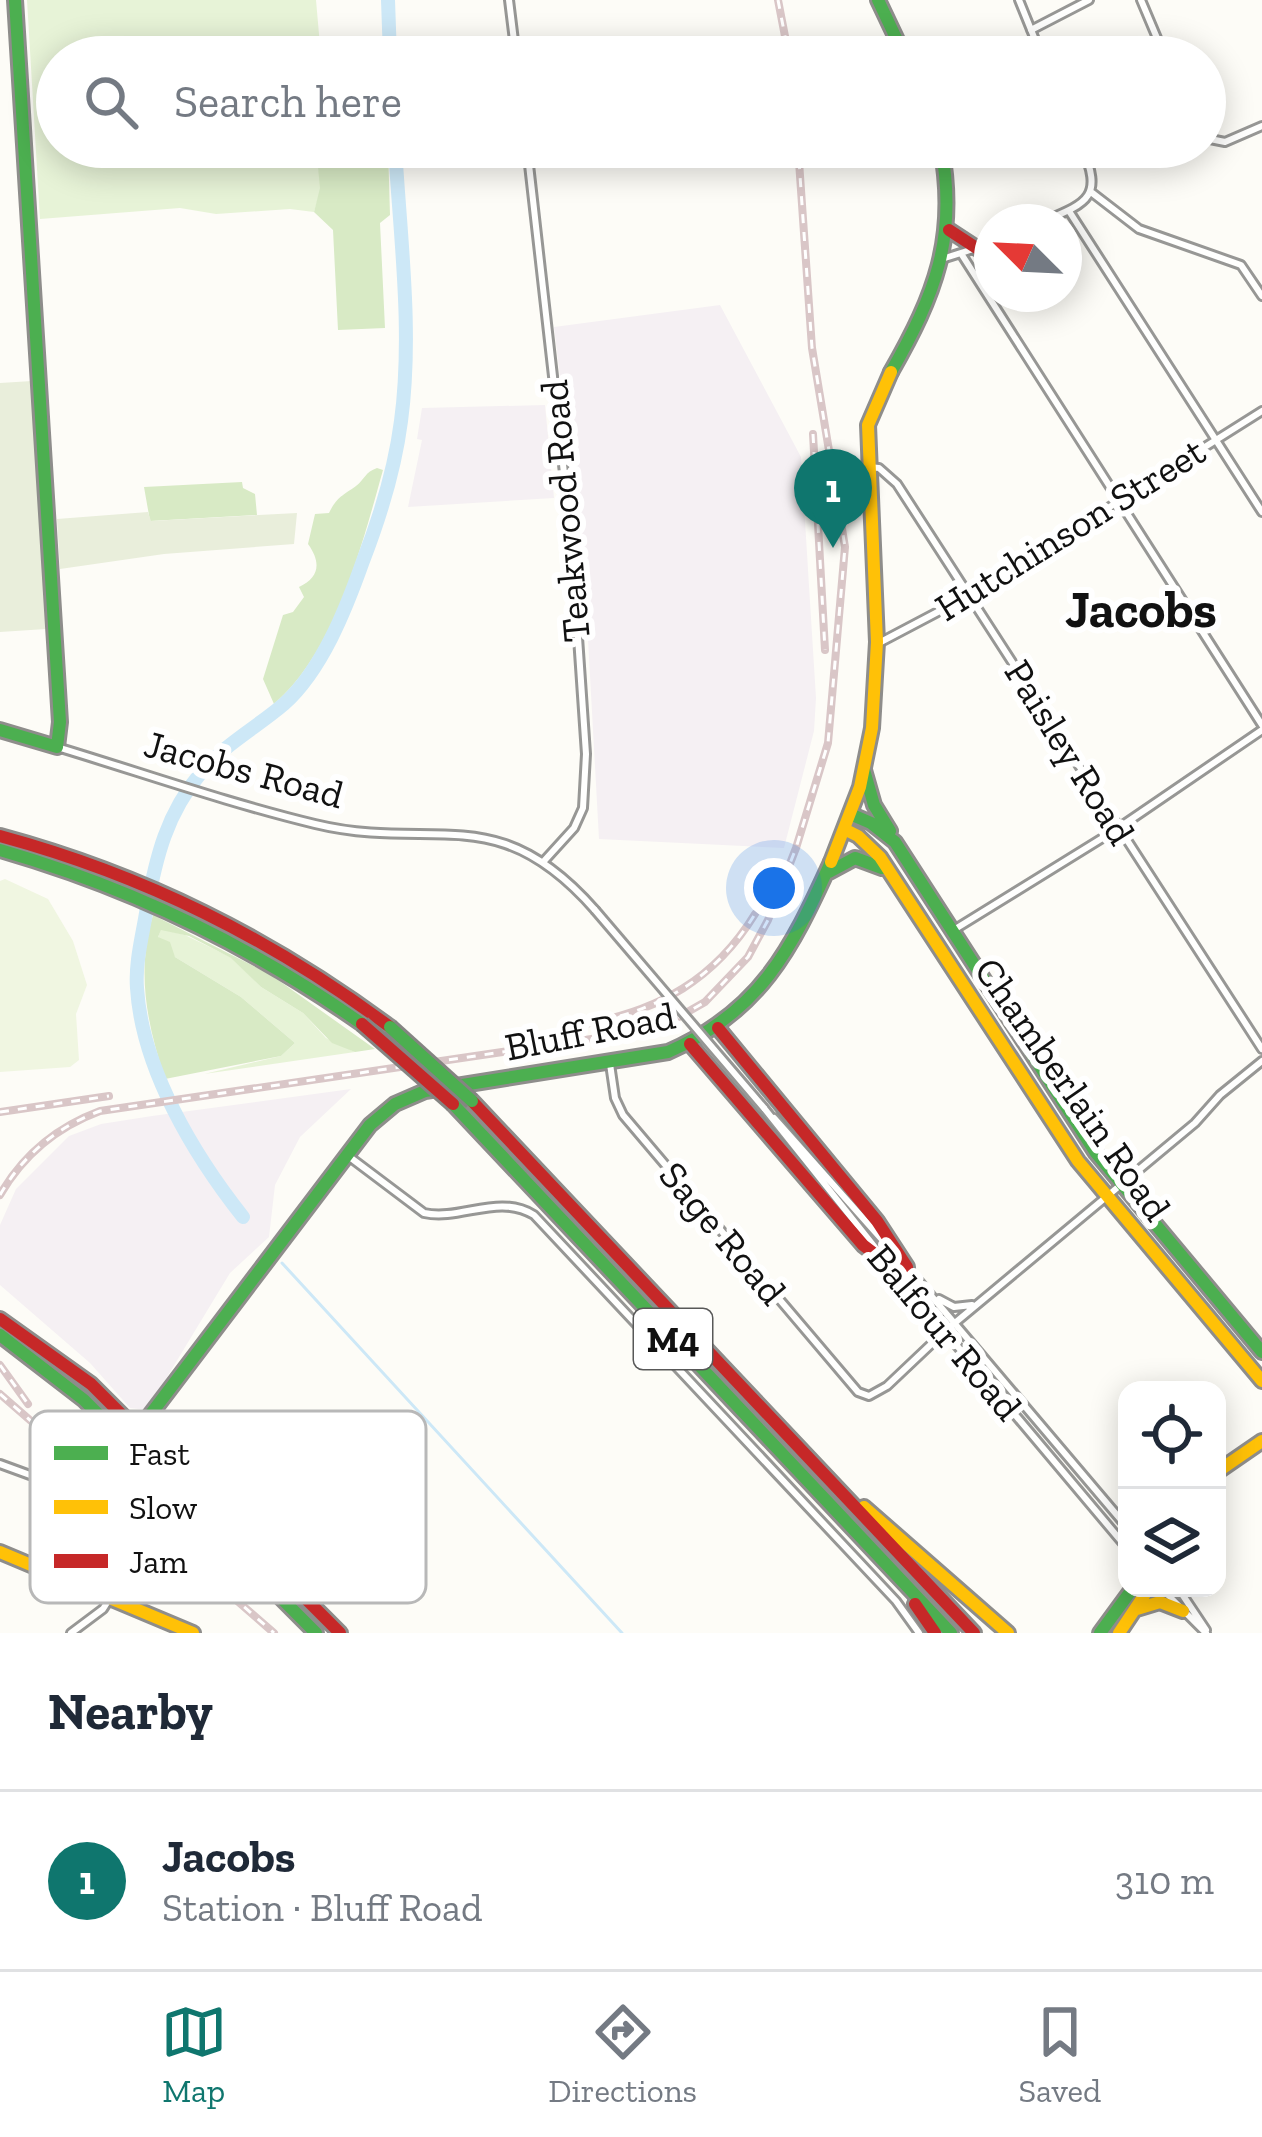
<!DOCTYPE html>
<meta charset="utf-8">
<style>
body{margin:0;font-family:"Zilla Slab",serif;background:#f6f6f7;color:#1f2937}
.controls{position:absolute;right:36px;bottom:36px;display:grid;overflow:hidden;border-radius:24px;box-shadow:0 6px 30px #0003}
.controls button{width:108px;height:108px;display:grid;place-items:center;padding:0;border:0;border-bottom:3px solid #e0e1e3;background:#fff;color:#1f2937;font:60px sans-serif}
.compass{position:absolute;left:974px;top:204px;width:108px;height:108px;border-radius:50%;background:#fff;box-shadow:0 6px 30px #0003;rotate:294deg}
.you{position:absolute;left:774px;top:888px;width:42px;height:42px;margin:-30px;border:9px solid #fff;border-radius:50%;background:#1a73e8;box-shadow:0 0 0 18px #1a73e833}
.badge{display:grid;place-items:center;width:78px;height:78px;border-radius:50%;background:#0f766e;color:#fff;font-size:39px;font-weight:700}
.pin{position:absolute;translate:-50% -99px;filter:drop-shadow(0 3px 6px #0008)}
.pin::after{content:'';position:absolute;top:63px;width:42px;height:36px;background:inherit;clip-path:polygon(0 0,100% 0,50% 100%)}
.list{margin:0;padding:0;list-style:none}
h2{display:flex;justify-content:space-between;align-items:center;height:156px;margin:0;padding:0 48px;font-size:51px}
h2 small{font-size:39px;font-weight:400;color:#747a83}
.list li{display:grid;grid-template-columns:78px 1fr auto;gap:36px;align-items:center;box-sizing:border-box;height:180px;padding:0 48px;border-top:3px solid #e0e1e3}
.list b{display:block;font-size:45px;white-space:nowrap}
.list p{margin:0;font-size:39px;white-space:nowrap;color:#747a83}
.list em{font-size:39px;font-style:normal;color:#747a83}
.icon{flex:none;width:66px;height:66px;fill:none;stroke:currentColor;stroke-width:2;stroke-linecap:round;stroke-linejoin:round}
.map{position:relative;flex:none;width:1262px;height:1633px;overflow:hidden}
.search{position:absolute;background:#fff;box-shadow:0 6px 30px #0003;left:36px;right:36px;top:36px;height:132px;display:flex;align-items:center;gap:30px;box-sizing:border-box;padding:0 42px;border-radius:66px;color:#747a83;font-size:45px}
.sheet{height:336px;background:#fff}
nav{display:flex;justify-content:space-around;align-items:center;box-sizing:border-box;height:168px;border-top:3px solid #e0e1e3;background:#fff;font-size:33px;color:#747a83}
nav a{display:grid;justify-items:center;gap:6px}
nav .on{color:#0f766e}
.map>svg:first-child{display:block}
.industrial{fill:#f5f0f3}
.green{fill:#e7f3d7}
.forest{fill:#d8eac5}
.cemetery{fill:#e9eedb}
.pitch{fill:#f0f6e1}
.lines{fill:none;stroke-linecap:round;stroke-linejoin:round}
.stream{stroke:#cde8f7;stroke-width:3}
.river{stroke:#cde8f7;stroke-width:14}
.street-casing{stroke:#979795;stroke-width:12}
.fast-casing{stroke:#8e8d8b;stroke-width:18}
.slow-casing{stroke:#8e8d8b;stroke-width:18}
.jam-casing{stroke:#8e8d8b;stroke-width:18}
.street{stroke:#fffffe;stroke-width:6}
.fast{stroke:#4caf50;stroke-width:12}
.slow{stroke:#ffc107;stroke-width:12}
.jam{stroke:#c62828;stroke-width:12}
.rail-casing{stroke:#d9c6c7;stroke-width:8}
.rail{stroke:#fff;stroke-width:3;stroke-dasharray:9;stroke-linecap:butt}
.street-bridge-casing{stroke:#979795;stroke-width:12;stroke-linecap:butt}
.fast-bridge-casing{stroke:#858482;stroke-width:18;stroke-linecap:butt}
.jam-bridge-casing{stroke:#858482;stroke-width:18;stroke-linecap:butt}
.street-bridge{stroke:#fffffe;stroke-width:6}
.fast-bridge{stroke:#4caf50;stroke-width:12}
.jam-bridge{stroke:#c62828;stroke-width:12}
.labels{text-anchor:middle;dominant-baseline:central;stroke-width:12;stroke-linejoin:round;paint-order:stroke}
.shield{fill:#fff;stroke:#585858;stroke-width:3}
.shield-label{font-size:36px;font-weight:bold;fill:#111}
.street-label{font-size:39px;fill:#111;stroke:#fff}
.district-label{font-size:51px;font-weight:bold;fill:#111;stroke:#fff}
.key{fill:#fff;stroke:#b8b8b8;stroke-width:3}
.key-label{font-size:33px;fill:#111}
</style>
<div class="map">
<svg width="1262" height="1633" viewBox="0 0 1262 1633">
<rect width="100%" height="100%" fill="#fdfcf7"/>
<!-- industrial -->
<path class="industrial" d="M720,305L801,457L816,698L814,731L784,848L599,839L585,585L554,327Z
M545,405L554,498L408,507L422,440L417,439L422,408Z
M351,1089L300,1137L275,1185L269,1237L230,1273L147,1410L130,1408L90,1363L0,1285V1225L16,1189L69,1136L101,1124L152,1116Z"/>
<!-- green -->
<path class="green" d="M27,0H316L321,57H57V147H316L321,188L314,212L290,209L216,214L180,208L40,219Z
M161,929L185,935L232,958L261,987L303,1013L326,1038L355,1052L204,1074L281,1056L295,1043L241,997L175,957L158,937Z"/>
<!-- forest -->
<path class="forest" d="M316,147H388L390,215L380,223L385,328L338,330L333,230L314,212L320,188Z
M377,468L383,470C362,545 335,652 274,704L263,679L283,615L293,612L304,597L299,587C320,577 321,562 308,544L315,514L329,513C337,497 342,496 356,486C365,479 365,472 377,468Z
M242,482L243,488L255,494L257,515L150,521L144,487Z
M153,915L271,975L375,1049L355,1052L332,1043L303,1013L261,987L231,958L189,936L161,930L158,937L170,942L175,957L241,997L295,1043L281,1056L165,1079C147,1024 136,972 153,915Z"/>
<!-- cemetery -->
<path class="cemetery" d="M32,381L46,629L0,632V383Z
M148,512L151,521L297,513L294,544L164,554L60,569L57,519Z"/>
<!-- pitch -->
<path class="pitch" d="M5,879L48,899L73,941L87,985L76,1014L79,1060L70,1067L0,1072V881Z"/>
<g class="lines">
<!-- stream -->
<path class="stream" d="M282,1263L622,1633"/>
<!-- river -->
<path class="river" d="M388,0L390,57
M243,1217C194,1155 142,1069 137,988C135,961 143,934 147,907C156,857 167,813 200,774C223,745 256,728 284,704C322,670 346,609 363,561C380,517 395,468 401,421C413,332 400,236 395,147"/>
<!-- street casing -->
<g class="street-casing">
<path id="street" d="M509,0L516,57
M1019,0L1042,57
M1141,0L1165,57
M1031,30L1089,0
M1205,138L1225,142L1262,126
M527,147L571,535L586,754L583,808L574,828L544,861
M1091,192L1139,229L1241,265L1262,296
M1069,211L1262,512
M1042,222C1087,203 1104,198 1082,147
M962,255L1262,725
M945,258L992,243
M869,467L879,468L897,484L1262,1049
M877,644L970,595L1262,411
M57,747C143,773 228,803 315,824C435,853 496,797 595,910
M952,931L1117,829L1262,730
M610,1064L615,1098L623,1115L858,1392L869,1396L887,1386L944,1332L1195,1123L1220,1095L1262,1061
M764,1108L882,1256
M774,1118L893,1252
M347,1155L424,1213C461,1221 498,1193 534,1215L896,1601L919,1633
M890,1266L1127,1548
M906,1266L1127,1527
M939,1299L954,1307L972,1305
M0,1464L30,1475
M1161,1588L1206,1633
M1178,1588L1206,1630
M71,1633L103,1609L110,1598"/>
</g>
<!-- fast casing -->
<g class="fast-casing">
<path id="fast" d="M878,0L905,57
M891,372C935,295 958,237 941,147
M0,730L57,747L60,722L15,0
M864,770L874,805L890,831
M850,814L871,823L895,842L1096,1153L1262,1352
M0,850C132,888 250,945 362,1024
M829,872L855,858L882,868
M453,1104L951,1633
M0,1335L84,1400L316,1633
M125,1441L147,1419L370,1125L395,1104L425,1091L668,1052C760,1012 791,950 831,862
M1100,1633L1133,1588"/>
</g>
<!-- slow casing -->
<g class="slow-casing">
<path id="slow" d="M844,829L858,836L880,857L1078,1161L1262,1381
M831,862L860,787L872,728L877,642L868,425L891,372
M1217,1472L1262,1441
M864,1507L1008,1633
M0,1552L193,1633
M1137,1609L1160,1602L1183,1611
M1119,1633L1149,1588"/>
</g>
<!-- jam casing -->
<g class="jam-casing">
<path id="jam" d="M949,230L978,249
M0,836C144,875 270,938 390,1027
M718,1028L877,1221L907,1267
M690,1044L863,1245L889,1265
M472,1101L974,1633
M0,1319L91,1384L340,1633
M915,1604L935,1633"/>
</g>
<!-- street -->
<use href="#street" class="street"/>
<!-- fast -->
<use href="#fast" class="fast"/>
<!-- slow -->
<use href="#slow" class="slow"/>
<!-- jam -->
<use href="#jam" class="jam"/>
<!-- rail casing -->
<g class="rail-casing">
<path id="rail" d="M778,0L789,57
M813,434L825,650
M585,1024C659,1011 715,979 755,914
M0,1112L109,1096
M0,1195C23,1155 57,1127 100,1111L639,1032L670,1022L705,1002L748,957L768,920L796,848L828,743L845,547L812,348L798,147
M0,1365L28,1404
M0,1394L274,1633"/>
</g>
<!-- rail -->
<use href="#rail" class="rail"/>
<!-- street-bridge casing -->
<g class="street-bridge-casing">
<path id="street-bridge" d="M595,910L764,1108"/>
</g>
<!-- fast-bridge casing -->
<g class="fast-bridge-casing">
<path id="fast-bridge" d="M390,1027L472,1101"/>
</g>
<!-- jam-bridge casing -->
<g class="jam-bridge-casing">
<path id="jam-bridge" d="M362,1024L453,1104"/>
</g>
<!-- street-bridge -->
<use href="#street-bridge" class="street-bridge"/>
<!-- fast-bridge -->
<use href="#fast-bridge" class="fast-bridge"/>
<!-- jam-bridge -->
<use href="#jam-bridge" class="jam-bridge"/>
</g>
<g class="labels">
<!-- shield labels -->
<rect class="shield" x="634" y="1309" width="78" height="60" rx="9"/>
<g class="shield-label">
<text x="673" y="1339">M4</text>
</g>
<!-- street labels -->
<g class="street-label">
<text transform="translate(565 511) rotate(-95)">Teakwood Road</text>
<text transform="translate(1070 529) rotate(-32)">Hutchinson Street</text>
<text transform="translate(1070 752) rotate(58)">Paisley Road</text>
<text transform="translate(244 769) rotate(15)">Jacobs Road</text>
<text transform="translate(590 1031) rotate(-11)">Bluff Road</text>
<text transform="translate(1073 1089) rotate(55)">Chamberlain Road</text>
<text transform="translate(723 1233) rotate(50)">Sage Road</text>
<text transform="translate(945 1332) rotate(50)">Balfour Road</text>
</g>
<!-- district labels -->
<g class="district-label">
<text x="1141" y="609">Jacobs</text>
</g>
</g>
<!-- legend -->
<rect x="30" y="1411" width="396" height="192" rx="18" class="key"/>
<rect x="54" y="1446" width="54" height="14" fill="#4caf50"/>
<rect x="54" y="1500" width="54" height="14" fill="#ffc107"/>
<rect x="54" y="1554" width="54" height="14" fill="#c62828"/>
<g class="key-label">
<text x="129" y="1465">Fast</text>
<text x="129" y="1519">Slow</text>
<text x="129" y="1573">Jam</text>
</g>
</svg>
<div class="controls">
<button><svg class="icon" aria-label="locate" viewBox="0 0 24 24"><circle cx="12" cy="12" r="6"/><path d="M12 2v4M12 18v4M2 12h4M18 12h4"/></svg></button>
<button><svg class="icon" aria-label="layers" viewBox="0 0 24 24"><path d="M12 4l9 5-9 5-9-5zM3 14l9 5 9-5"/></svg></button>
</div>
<svg class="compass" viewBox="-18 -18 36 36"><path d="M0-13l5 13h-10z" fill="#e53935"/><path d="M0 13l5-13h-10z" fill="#747a83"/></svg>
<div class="you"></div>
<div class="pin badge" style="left:833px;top:548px">1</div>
<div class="search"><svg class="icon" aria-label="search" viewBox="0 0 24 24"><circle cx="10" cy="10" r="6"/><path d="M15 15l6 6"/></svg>Search here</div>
</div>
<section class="sheet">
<h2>Nearby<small></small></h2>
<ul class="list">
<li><span class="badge">1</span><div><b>Jacobs</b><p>Station · Bluff Road</p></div><em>310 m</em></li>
</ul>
</section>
<nav>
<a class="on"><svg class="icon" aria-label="map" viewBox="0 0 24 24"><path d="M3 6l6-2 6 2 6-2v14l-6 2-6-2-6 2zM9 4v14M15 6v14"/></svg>Map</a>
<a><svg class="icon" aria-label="directions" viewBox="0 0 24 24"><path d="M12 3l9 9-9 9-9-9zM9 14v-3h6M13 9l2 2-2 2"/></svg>Directions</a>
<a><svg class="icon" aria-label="saved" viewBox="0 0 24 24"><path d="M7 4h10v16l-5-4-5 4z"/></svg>Saved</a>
</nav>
